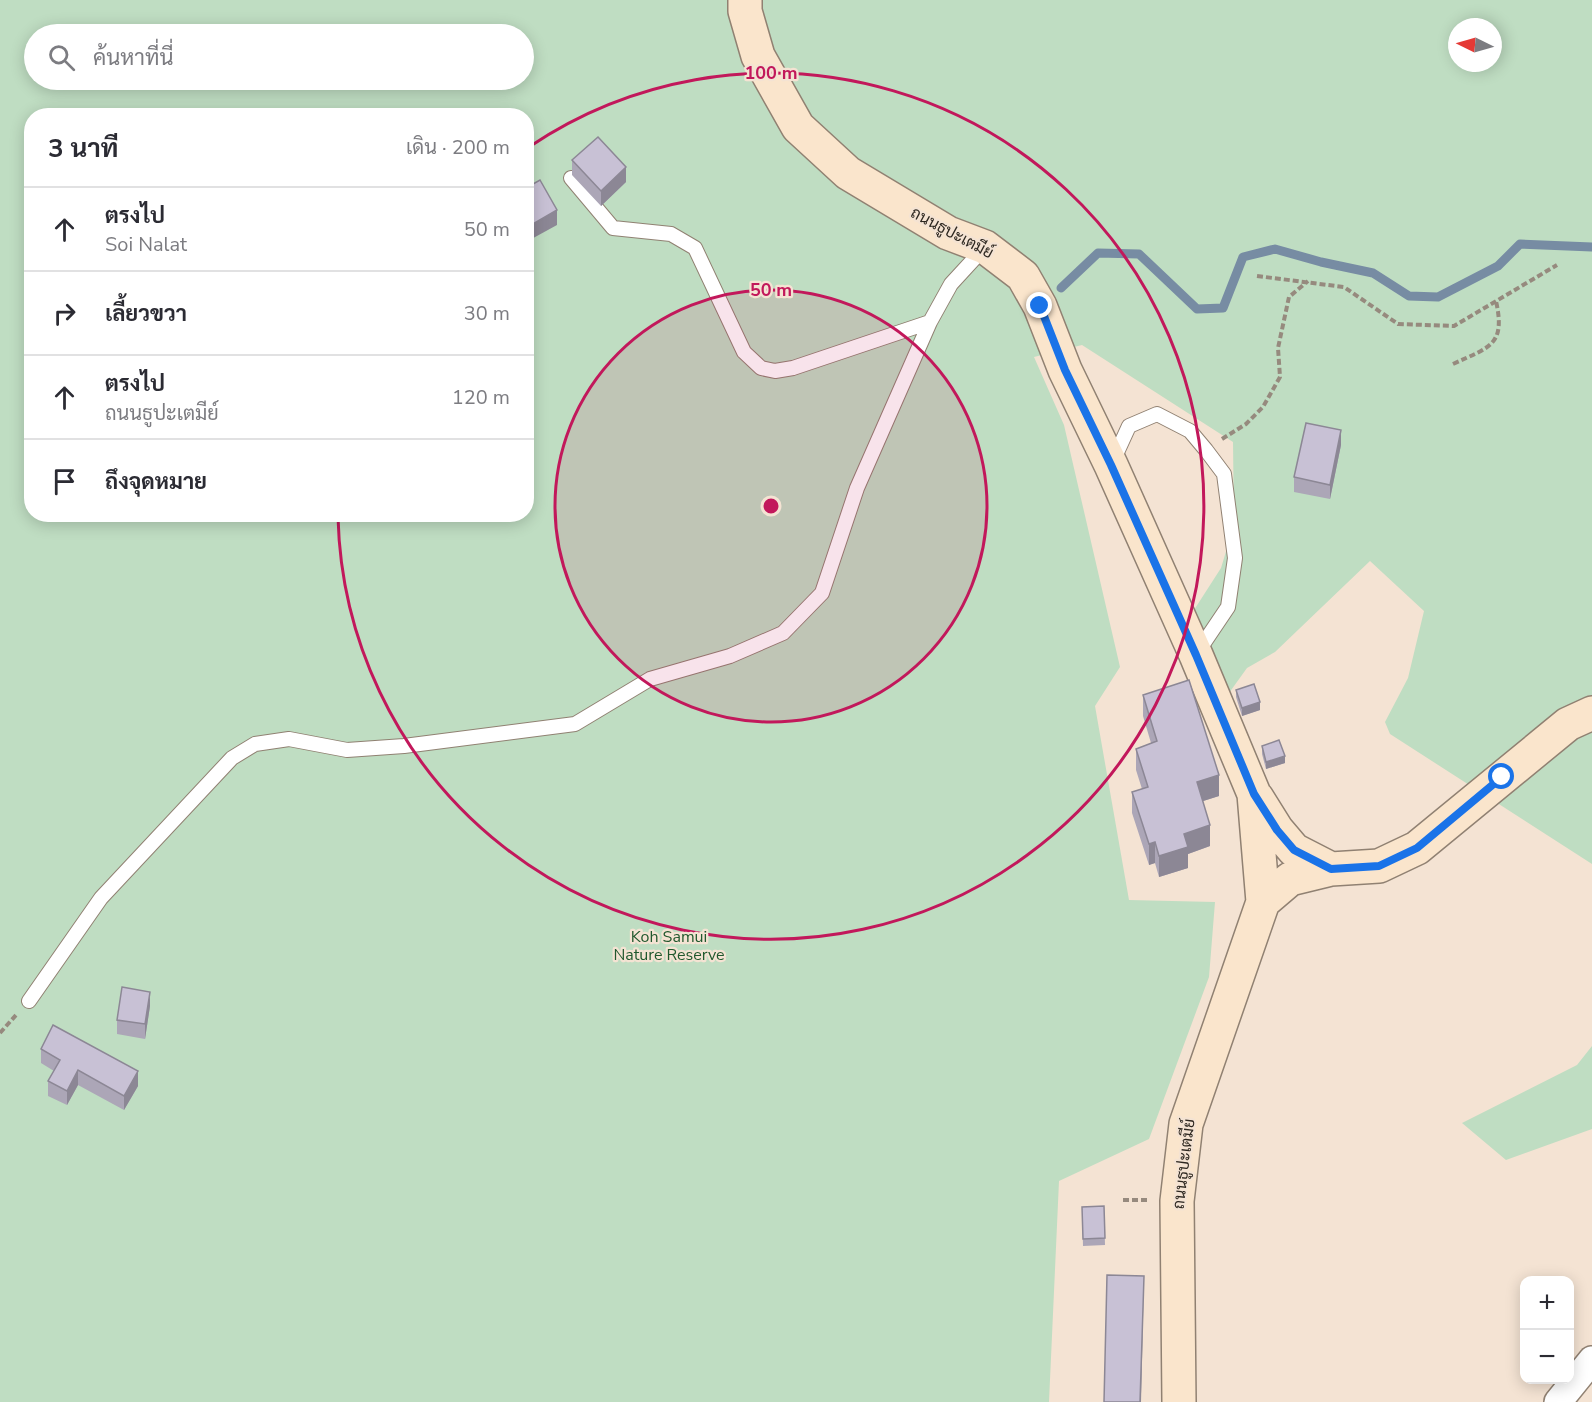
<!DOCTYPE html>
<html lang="th">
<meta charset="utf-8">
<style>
body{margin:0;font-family:"Nunito Sans",Sarabun,sans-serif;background:#f2f2f3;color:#2b2b33}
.controls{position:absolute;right:18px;bottom:18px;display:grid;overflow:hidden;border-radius:12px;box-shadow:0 3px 15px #0003}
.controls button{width:54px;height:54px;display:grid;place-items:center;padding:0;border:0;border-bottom:2px solid #e1e1e2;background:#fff;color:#2b2b33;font:30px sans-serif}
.compass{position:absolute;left:1448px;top:18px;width:54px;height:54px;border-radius:50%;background:#fff;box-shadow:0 3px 15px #0003;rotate:275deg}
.stop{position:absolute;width:18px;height:18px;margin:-14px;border:4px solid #1a73e8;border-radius:50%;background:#fff}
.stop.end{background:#1a73e8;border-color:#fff;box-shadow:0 2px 6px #0008}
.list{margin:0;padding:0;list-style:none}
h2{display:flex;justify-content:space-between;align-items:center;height:78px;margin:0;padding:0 24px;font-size:26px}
h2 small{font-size:20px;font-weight:400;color:#7c7c81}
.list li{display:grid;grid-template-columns:39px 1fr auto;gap:18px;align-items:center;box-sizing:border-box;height:84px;padding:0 24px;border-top:2px solid #e1e1e2}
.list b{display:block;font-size:22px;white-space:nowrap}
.list p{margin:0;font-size:20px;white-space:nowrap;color:#7c7c81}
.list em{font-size:20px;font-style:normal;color:#7c7c81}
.icon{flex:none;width:33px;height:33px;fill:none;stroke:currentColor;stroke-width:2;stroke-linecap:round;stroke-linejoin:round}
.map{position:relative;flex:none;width:1592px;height:1402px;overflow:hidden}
.search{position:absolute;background:#fff;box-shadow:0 3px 15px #0003;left:24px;top:24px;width:510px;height:66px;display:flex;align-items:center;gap:15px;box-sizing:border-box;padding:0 21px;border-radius:33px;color:#7c7c81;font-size:22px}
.panel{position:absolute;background:#fff;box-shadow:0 3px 15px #0003;left:24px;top:108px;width:510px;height:414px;border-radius:24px}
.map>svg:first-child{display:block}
.park{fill:#bfddc2;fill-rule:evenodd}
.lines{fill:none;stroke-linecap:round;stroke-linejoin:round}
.stream{stroke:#778ca3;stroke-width:9}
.lane-casing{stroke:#908172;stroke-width:16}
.street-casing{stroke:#908172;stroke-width:30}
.secondary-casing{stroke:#908172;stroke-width:36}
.path{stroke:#968a7e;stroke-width:4;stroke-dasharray:6 3;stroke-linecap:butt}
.lane{stroke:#fff;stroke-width:14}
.street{stroke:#fff;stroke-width:27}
.secondary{stroke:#fae5cc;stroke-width:33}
.wall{fill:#aca6b7}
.shaded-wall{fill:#8c8795}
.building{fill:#c8c1d5;stroke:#8c8795;stroke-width:1.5}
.route{stroke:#1a73e8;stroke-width:8}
.ring{fill:none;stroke:#c2185b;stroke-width:3}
.labels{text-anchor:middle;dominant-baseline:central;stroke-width:4.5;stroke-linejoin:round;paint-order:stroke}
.street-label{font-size:16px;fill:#2d2720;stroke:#f4e3d3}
.park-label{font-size:16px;fill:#20582d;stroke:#f4e3d3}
.centre{fill:#c2185b;stroke:#f4e3d3;stroke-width:3}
.ring-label{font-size:18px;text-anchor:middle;font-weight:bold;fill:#c2185b;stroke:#f4e3d3;stroke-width:4.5;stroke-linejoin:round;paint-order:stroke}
</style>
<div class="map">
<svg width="1592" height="1402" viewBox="0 0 1592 1402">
<rect width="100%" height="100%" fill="#f4e3d3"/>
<!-- park -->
<path class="park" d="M0,0H1592V864L1390,734L1385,722L1408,678L1424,611L1370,561L1275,652L1247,668L1229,693L1185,624L1221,568L1234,525L1233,442L1082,345L1034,357L1064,425L1120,667L1095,706L1129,900L1215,902L1209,977L1149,1139L1059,1181L1049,1402H0ZM1457,27H1493V63H1457ZM34,34H524V80H34ZM32,116H526V514H32Z
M1592,1046V1129L1506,1160L1462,1123L1577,1065Z"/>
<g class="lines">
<!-- stream -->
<path class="stream" d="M1061,288L1098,253L1139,254L1197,309L1223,308L1243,257L1275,249L1321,262L1373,273L1409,296L1438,297L1498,266L1520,244L1592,247"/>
<!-- lane casing -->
<g class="lane-casing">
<path id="lane" d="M571,178L613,228L671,234L695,248L744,352L761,368L775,371L793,368L930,322
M1113,461L1129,426L1157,414L1190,431L1206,450L1224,474L1235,558L1228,607L1197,653
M29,1001L101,898L232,758L255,744L289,739L347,750L404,746L575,724L650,679L730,656L783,633L822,593L857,488L930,322L951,284L985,247"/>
</g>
<!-- street casing -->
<g class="street-casing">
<path id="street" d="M1558,1402L1592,1360"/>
</g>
<!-- secondary casing -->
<g class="secondary-casing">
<path id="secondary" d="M745,0V11L758,56L798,127L848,173L948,233L985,247L1023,276L1040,306L1065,370L1111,465L1196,655L1254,794L1263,902L1186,1124L1177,1201L1179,1402
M1257,798L1277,830L1294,850L1331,869
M1263,902L1290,879L1331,869L1379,866L1417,848L1568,724L1592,713"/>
</g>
<!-- path -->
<path class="path" d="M1257,276L1344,287L1398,324L1454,326L1557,265
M1453,364C1489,347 1506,346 1496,301
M1222,439L1246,424L1263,407L1280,377L1278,348L1289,297L1308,281
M0,1033L16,1015
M1123,1200H1147"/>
<!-- lane -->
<use href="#lane" class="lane"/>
<!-- street -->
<use href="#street" class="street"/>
<!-- secondary -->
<use href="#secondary" class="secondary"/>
</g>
<!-- wall -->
<path class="wall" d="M572,160L626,182L601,206L572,175Z
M1341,445L1330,499L1294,492V477Z
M1236,690L1260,710L1242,716L1236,697Z
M1143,695L1219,796L1203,801L1210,846L1188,854V868L1159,877L1155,863L1149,865L1132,813V792L1142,789L1136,770V749L1151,743L1143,716Z
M1262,746L1285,763L1266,769L1262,754Z
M150,1006L145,1039L117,1034V1020Z
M41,1049L138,1086L124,1110L78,1085L67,1105L48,1096V1081L54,1071L41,1063Z
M1104,1206L1105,1245L1083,1246L1082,1207Z"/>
<!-- shaded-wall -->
<path class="shaded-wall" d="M626,167V182L601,206V191Z
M557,210V225L526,242V228Z
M1341,430V445L1330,499V485Z
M1260,702V710L1242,716V708Z
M1285,756V763L1266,769V762Z
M1219,775V796L1197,803V782Z
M1210,825V846L1188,854V868L1159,877V856L1184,834Z
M1155,842V863L1149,865V844Z
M150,992V1006L145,1039V1024Z
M78,1070V1085L67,1105V1091Z
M138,1071V1086L124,1110V1096Z
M1144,1276L1141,1402H1140Z"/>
<!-- building -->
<path class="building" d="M598,137L626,167L601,191L572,160Z
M540,180L557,210L526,228V188Z
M1306,423L1341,430L1330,485L1294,477Z
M1189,680L1219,775L1197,782L1210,825L1184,834L1188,847L1159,856L1155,842L1149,844L1132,792L1148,787L1136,749L1157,741L1143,695Z
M1254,684L1260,702L1242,708L1236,690Z
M1279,740L1285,756L1266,762L1262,746Z
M122,987L150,992L145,1024L117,1020Z
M53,1025L138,1071L124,1096L78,1070L67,1091L48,1081L60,1060L41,1049Z
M1104,1206L1105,1238L1083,1239L1082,1207Z
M1107,1275L1144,1276L1140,1402H1104Z"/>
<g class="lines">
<!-- route -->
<path class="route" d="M1040,306L1065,370L1111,465L1196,655L1254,794L1277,830L1294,850L1331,869L1379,866L1417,848L1502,777"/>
</g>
<!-- distance rings -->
<circle cx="771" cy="506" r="216" fill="#c2185b" fill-opacity=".12"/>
<g class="ring">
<circle cx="771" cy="506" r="216"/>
<path d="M529 147A433 433 0 1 1 338 517"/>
</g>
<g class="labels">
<!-- street labels -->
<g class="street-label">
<text transform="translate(952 233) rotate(28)">ถนนธูปะเตมีย์</text>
<text transform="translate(1184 1164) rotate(-83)">ถนนธูปะเตมีย์</text>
</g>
<!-- park labels -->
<g class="park-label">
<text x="669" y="937">Koh Samui<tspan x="669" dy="18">Nature Reserve</tspan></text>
</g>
</g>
<circle cx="771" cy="506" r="9" class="centre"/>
<g class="ring-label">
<text x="771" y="79">100 m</text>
<text x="771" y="296">50 m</text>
</g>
</svg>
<div class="controls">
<button>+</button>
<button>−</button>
</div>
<svg class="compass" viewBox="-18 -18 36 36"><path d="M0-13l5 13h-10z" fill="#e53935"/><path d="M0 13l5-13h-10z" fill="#7c7c81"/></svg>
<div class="stop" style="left:1502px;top:777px"></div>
<div class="stop end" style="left:1040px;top:306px"></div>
<div class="search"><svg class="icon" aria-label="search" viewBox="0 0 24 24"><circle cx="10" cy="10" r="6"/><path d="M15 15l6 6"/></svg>ค้นหาที่นี่</div>
<section class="panel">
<h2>3 นาที<small>เดิน · 200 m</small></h2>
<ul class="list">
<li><svg class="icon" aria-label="ahead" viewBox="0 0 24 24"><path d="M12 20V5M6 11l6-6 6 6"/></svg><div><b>ตรงไป</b><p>Soi Nalat</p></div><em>50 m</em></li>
<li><svg class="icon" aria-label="right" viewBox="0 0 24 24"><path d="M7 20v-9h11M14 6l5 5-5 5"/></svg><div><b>เลี้ยวขวา</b></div><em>30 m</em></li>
<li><svg class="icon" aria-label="ahead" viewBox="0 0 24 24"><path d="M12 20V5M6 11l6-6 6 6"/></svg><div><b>ตรงไป</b><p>ถนนธูปะเตมีย์</p></div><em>120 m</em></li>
<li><svg class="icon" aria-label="arrive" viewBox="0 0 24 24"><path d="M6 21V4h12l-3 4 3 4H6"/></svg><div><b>ถึงจุดหมาย</b></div></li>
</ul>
</section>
</div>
